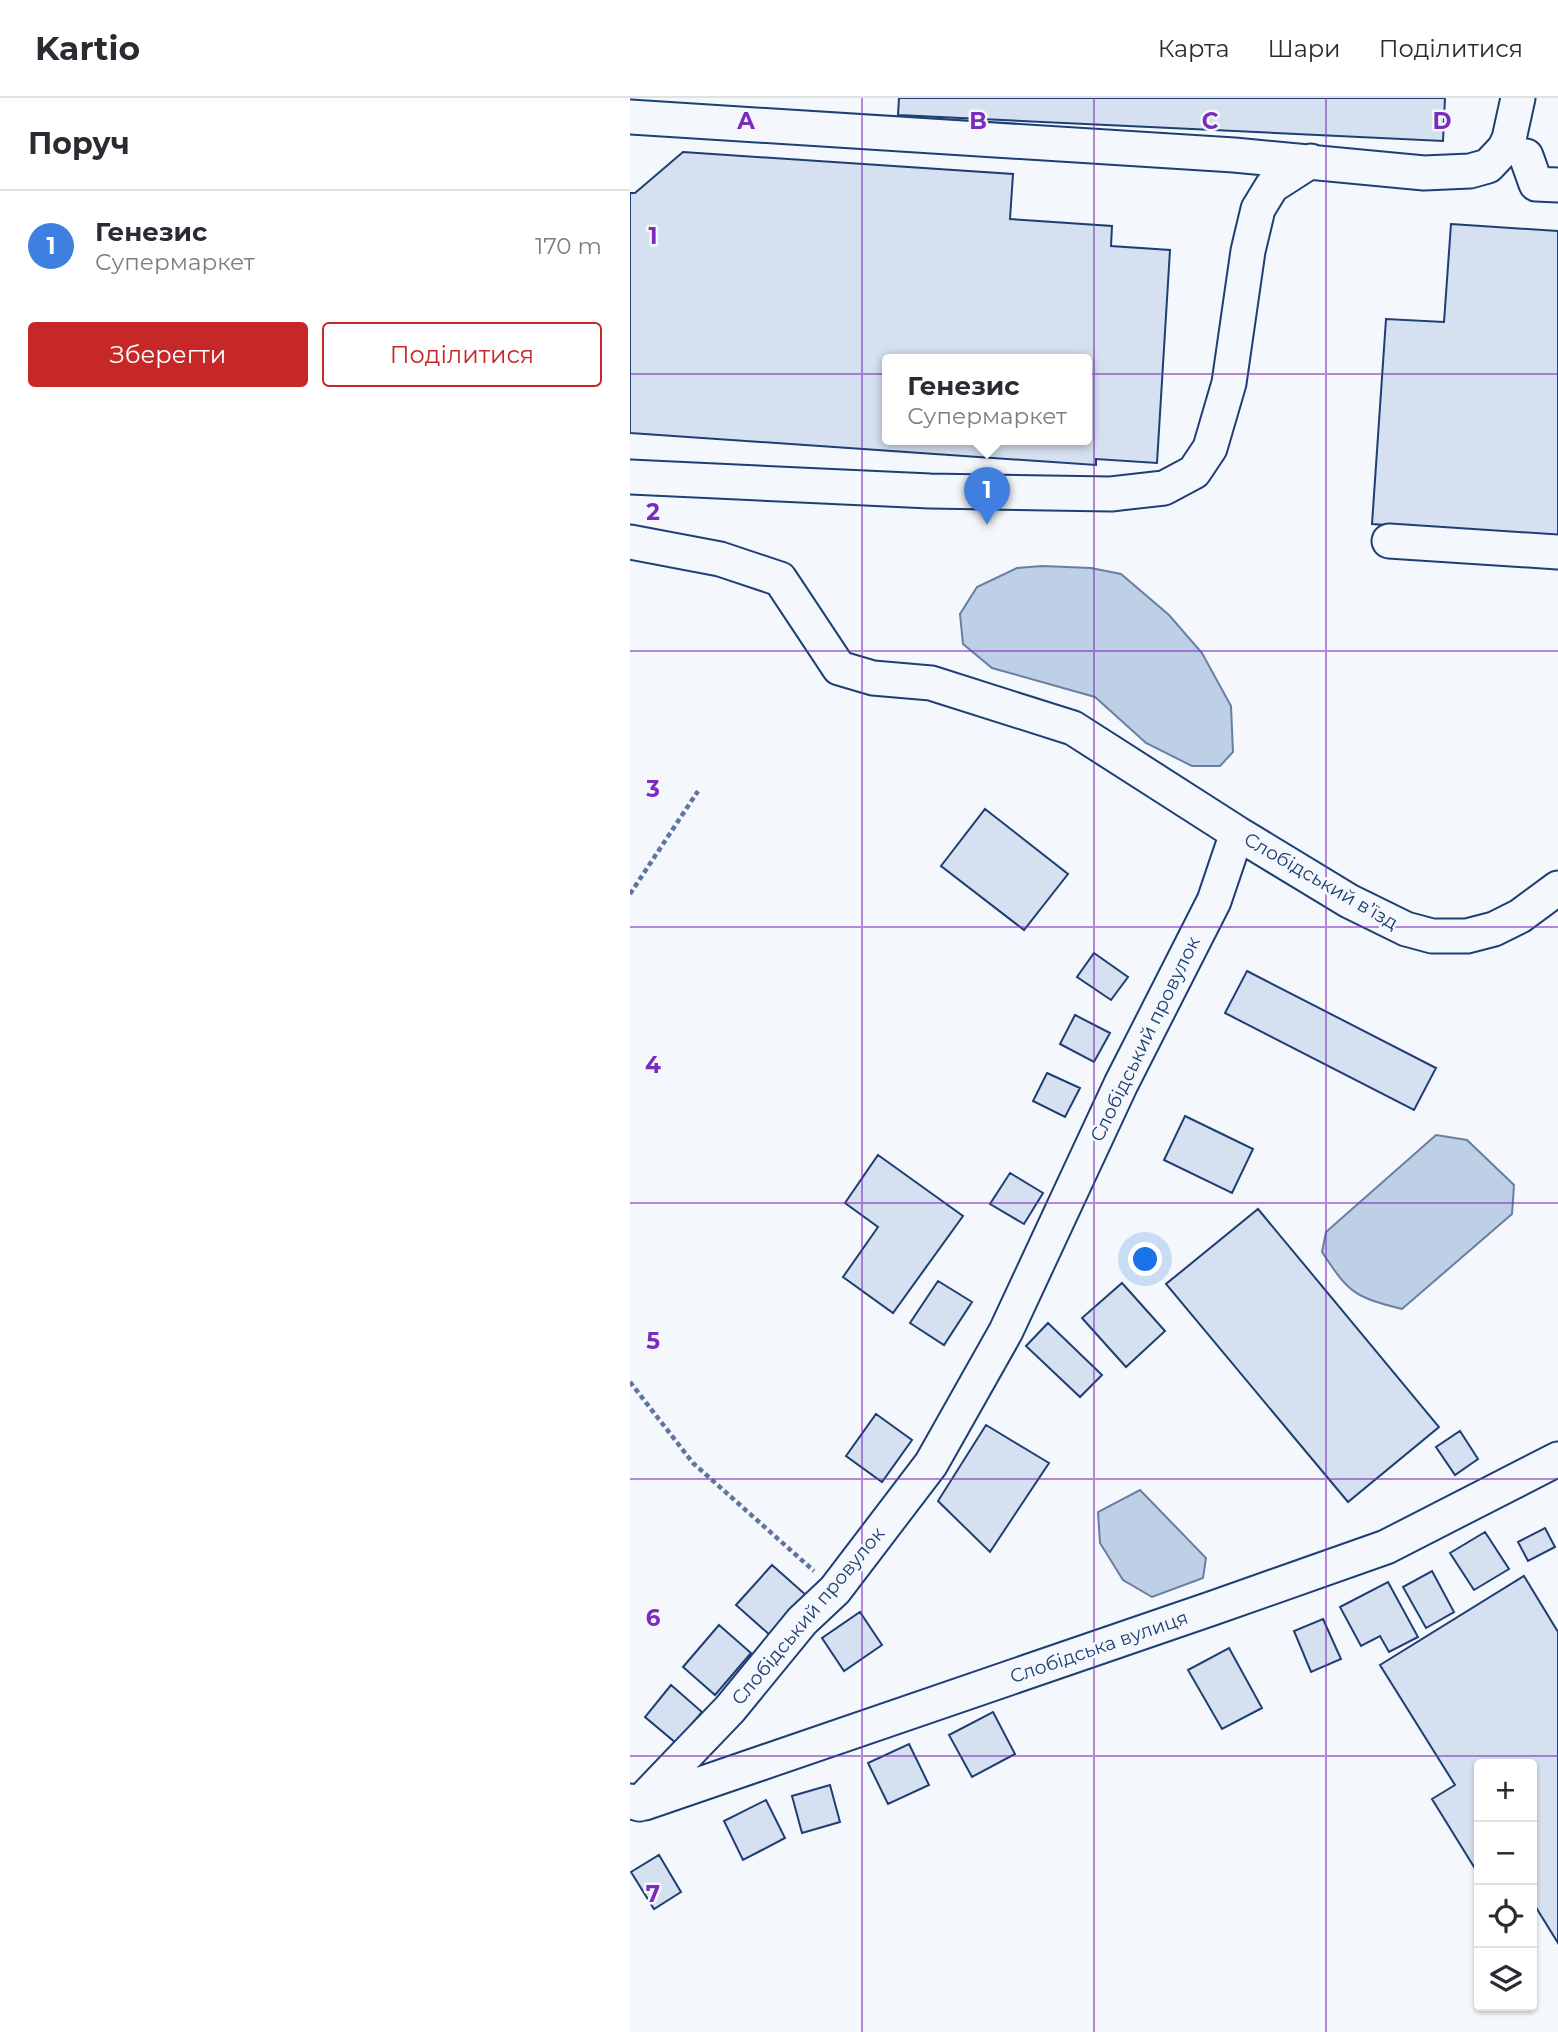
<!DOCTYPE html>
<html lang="uk">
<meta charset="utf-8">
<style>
body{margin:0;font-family:Montserrat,sans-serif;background:#f2f2f3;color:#2b2b33}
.controls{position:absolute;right:21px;bottom:21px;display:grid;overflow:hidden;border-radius:7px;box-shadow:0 2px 5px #0004}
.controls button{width:63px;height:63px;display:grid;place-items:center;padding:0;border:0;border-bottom:2px solid #e1e1e2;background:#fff;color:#2b2b33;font:35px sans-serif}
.you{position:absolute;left:516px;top:1162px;width:24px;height:24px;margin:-18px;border:5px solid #fff;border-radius:50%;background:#1a73e8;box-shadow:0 0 0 10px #1a73e833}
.badge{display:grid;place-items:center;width:46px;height:46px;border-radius:50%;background:#c62828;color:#fff;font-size:23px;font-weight:700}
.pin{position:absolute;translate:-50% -58px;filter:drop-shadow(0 2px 4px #0008)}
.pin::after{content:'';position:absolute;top:37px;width:24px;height:21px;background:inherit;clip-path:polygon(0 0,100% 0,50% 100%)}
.popup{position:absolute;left:252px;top:256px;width:210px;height:91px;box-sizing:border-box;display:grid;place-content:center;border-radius:7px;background:#fff;filter:drop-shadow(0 2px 5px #0005);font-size:23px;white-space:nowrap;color:#7c7c81}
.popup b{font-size:26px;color:#2b2b33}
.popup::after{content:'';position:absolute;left:50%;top:100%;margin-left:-14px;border:14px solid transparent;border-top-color:#fff}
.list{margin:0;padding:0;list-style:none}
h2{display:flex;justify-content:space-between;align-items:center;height:91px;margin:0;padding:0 28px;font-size:30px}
h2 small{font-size:23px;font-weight:400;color:#7c7c81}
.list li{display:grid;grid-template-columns:46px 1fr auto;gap:21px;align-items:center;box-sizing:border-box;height:112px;padding:0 28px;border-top:2px solid #e1e1e2}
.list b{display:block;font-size:26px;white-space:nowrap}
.list p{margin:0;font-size:23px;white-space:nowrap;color:#7c7c81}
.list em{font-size:23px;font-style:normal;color:#7c7c81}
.actions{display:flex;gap:14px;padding:21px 28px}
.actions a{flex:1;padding:16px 0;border:2px solid #c62828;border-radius:7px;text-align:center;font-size:24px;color:#c62828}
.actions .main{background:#c62828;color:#fff}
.icon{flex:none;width:38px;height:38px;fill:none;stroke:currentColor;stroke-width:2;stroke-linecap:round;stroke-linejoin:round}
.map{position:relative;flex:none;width:928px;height:1934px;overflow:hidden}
header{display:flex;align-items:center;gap:42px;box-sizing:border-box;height:98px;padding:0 35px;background:#fff;border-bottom:2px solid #e1e1e2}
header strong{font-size:33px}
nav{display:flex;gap:38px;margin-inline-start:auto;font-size:24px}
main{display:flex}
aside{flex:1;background:#fff}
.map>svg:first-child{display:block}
.water{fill:#bed0e5;stroke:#687fa3;stroke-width:2}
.building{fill:#d5e0f0;stroke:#1d3f73;stroke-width:2;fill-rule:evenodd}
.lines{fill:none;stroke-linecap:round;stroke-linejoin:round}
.minor-casing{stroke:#1d3f73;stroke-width:37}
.path{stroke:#5e769c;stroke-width:4.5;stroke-dasharray:5 3.5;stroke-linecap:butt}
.minor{stroke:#f4f7fb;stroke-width:33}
.grid{fill:none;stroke:#7b2cbf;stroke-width:2;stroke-opacity:0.55}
.labels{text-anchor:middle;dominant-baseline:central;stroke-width:5;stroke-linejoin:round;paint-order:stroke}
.street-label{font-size:19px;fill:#1d3f73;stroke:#f4f7fb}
.grid-label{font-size:23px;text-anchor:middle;font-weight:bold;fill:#7b2cbf;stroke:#f4f7fb;stroke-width:5;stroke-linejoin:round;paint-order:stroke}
</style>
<header>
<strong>Kartio</strong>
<nav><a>Карта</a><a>Шари</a><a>Поділитися</a></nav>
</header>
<main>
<aside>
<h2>Поруч<small></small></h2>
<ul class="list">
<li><span class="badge" style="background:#3f7fe0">1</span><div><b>Генезис</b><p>Супермаркет</p></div><em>170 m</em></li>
</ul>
<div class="actions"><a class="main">Зберегти</a><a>Поділитися</a></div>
</aside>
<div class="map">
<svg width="928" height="1934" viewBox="0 0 928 1934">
<rect width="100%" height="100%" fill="#f4f7fb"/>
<!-- water -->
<path class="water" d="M412,468L461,470L491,476L539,517L572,555L601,608L603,654L590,668H562L516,645L465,599L362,570L333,546L330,516L347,489L387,470Z
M806,1037L837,1042L884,1087L882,1116L772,1211C724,1199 719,1195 692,1154L696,1134Z
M510,1392L576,1460L573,1480L522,1499L493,1482L470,1445L468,1414Z"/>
<!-- building -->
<path class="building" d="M269,0H815L813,43L268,17Z
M53,54L383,76L380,121L482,128L481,148L540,152L527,365L466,361V367L0,335V95H5ZM257,261H457V341H257Z
M821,126L928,133V439L742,426L756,221L814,224Z
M355,711L438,776L394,832L311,768Z
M464,855L498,879L481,902L447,879Z
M617,873L806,970L784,1012L595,915Z
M445,917L480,935L464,964L430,946Z
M417,975L450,990L435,1019L403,1003Z
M555,1018L623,1051L602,1095L534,1062Z
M248,1057L333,1118L263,1215L213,1179L248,1129L215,1105Z
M380,1075L413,1095L394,1126L360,1106Z
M628,1111L809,1329L718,1404L536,1186Z
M308,1183L342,1204L314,1247L280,1225Z
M492,1185L535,1233L496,1269L452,1220Z
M418,1225L472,1277L450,1299L396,1248Z
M246,1316L282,1342L252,1384L216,1358Z
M356,1327L419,1365L360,1454L308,1403Z
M830,1333L848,1361L825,1377L806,1349Z
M915,1430L925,1449L898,1463L888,1444Z
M855,1434L879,1471L844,1492L820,1455Z
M142,1467L177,1498L141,1538L106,1507Z
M802,1473L824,1514L796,1530L773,1489Z
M894,1478L928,1534V1845L902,1803V1666H849V1777L802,1701L825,1687L750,1567Z
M758,1484L788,1539L759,1554L750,1538L731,1548L710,1509Z
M230,1514L252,1547L214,1573L192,1540Z
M693,1521L711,1561L681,1574L664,1533Z
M89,1527L121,1555L85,1597L53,1569Z
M599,1550L632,1610L592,1631L558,1572Z
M41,1587L72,1614L46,1645L15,1619Z
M363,1614L385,1656L342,1679L319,1637Z
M279,1646L299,1687L258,1706L238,1665Z
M200,1687L210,1724L172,1735L162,1698Z
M136,1702L155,1740L113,1762L94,1723Z
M29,1757L51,1794L24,1811L1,1774Z"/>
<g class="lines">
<!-- minor casing -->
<g class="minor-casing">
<path id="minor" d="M0,19L604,57L794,75L840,73L858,68L874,51L879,41L888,0
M896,58L906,86L928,87
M0,379L300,393L481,396L534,390L564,374L580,350L599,285L618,153L628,111L642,88L681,63
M759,443L928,454
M0,444L90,461L150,481L209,570L243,580L301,585L443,630L607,735L719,803L776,831L802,838H837L864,831L890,818L928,790
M0,1703L9,1706L100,1611L172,1523L205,1492L301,1366L376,1233L491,986L584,803L607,735
M15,1705L583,1510L756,1449L928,1361"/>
</g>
<!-- path -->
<path class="path" d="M0,796L68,693
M0,1284L63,1365L184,1473"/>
<!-- minor -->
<use href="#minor" class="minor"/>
</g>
<!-- grid -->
<path class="grid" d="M232,0V1934M464,0V1934M696,0V1934M0,276H928M0,553H928M0,829H928M0,1105H928M0,1381H928M0,1658H928"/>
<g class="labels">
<!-- street labels -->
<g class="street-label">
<text transform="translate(691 783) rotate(30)">Слобідський в’їзд</text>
<text transform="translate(515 941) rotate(-64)">Слобідський провулок</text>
<text transform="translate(178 1518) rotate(-50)">Слобідський провулок</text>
<text transform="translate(469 1549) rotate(-19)">Слобідська вулиця</text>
</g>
</g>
<g class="grid-label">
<text x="116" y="31">A</text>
<text x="348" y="31">B</text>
<text x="580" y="31">C</text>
<text x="812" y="31">D</text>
<text x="23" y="146">1</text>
<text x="23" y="422">2</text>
<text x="23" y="699">3</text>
<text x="23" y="975">4</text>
<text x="23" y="1251">5</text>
<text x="23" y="1528">6</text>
<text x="23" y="1804">7</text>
</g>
</svg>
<div class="controls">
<button>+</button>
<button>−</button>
<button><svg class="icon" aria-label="locate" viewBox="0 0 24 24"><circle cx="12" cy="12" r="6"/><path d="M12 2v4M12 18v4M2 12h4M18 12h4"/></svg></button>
<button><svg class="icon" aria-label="layers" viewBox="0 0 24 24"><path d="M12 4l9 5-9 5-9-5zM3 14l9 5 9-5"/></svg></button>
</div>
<div class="you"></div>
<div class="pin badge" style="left:357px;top:427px;background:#3f7fe0">1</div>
<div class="popup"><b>Генезис</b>Супермаркет</div>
</div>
</main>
